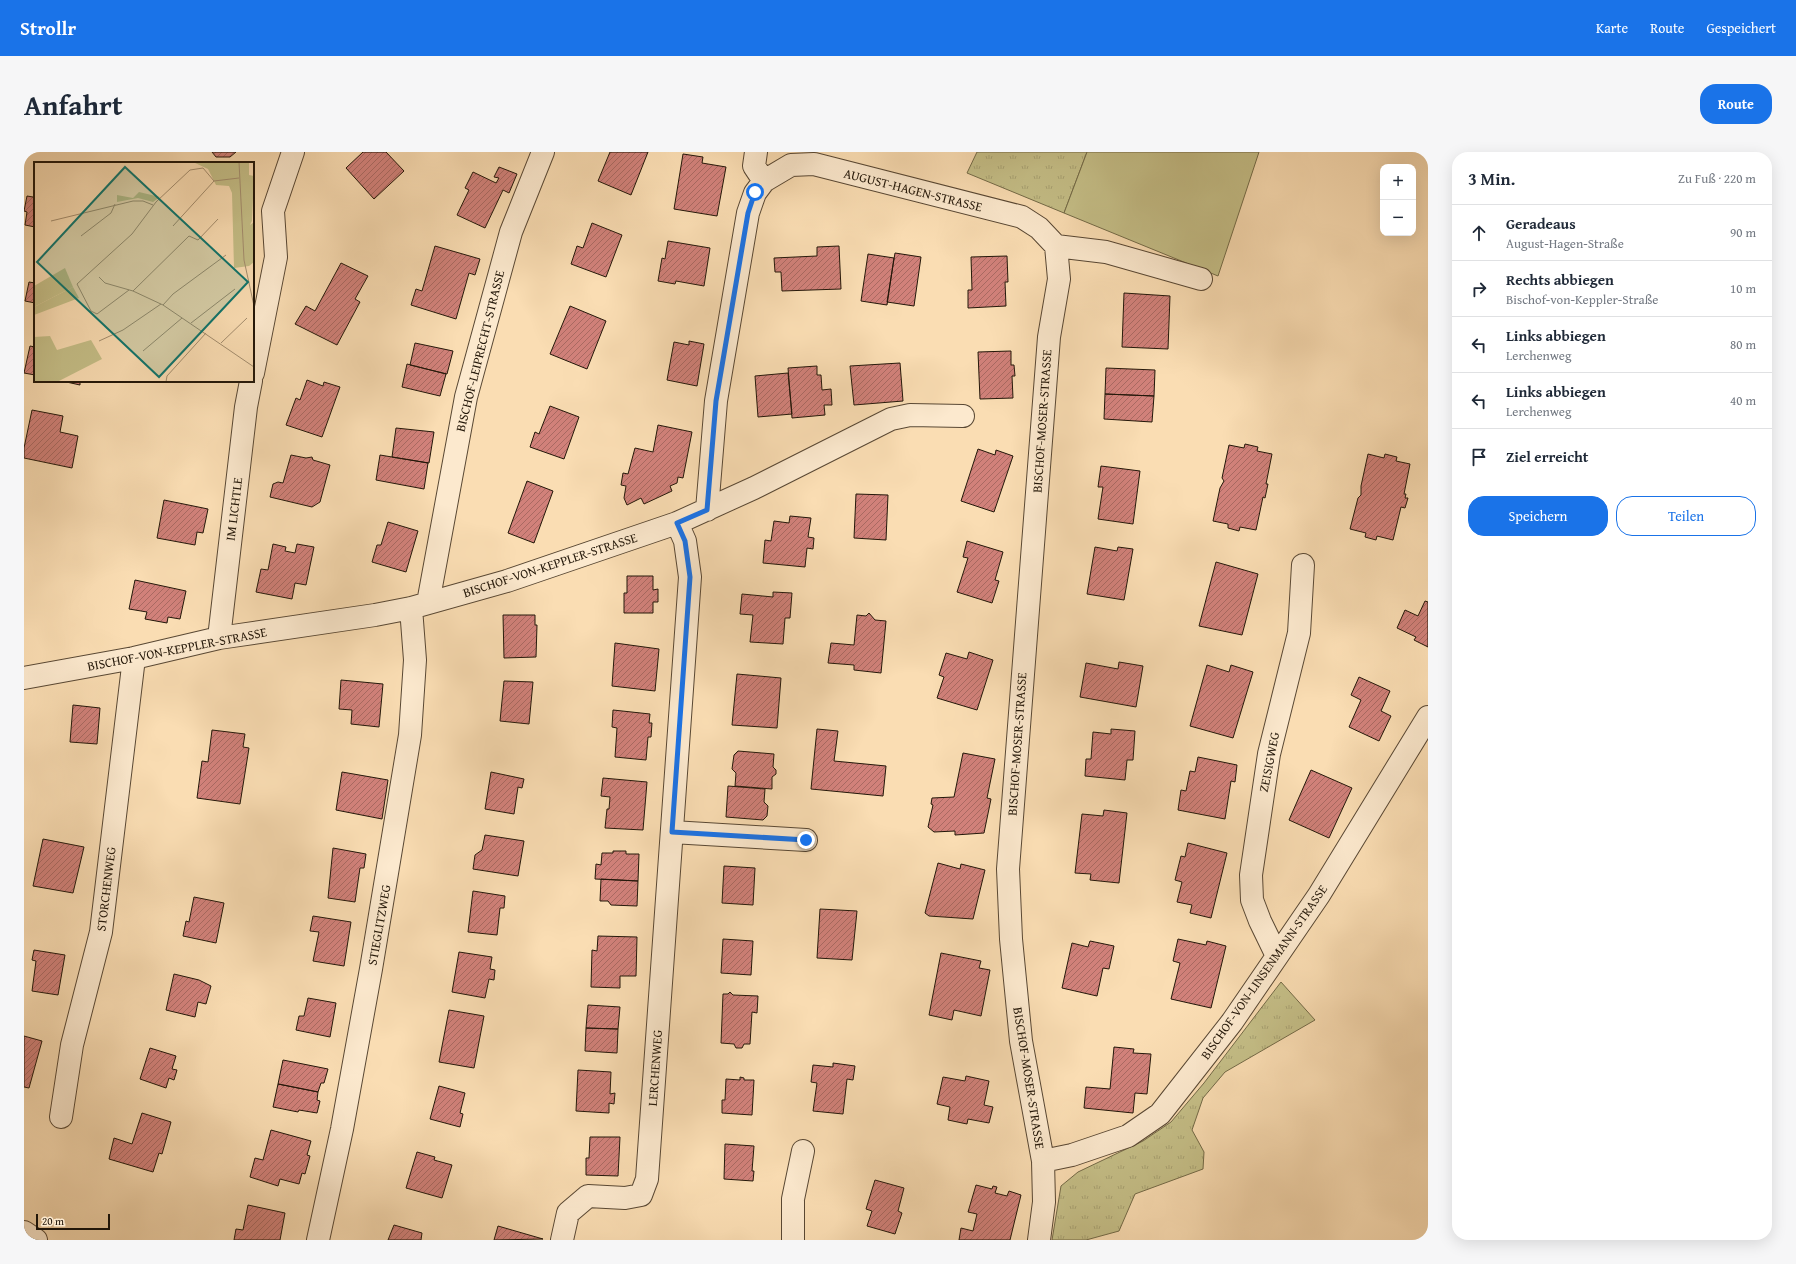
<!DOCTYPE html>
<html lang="de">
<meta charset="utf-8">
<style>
body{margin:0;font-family:"Gentium Book Plus",serif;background:#f6f6f7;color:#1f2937}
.controls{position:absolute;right:12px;top:12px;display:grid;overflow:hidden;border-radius:8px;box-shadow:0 4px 16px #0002}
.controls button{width:36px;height:36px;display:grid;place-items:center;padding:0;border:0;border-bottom:1px solid #e0e1e3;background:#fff;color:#1f2937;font:20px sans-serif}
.scale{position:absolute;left:12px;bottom:10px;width:74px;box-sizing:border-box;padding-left:4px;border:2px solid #231709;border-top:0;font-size:11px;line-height:14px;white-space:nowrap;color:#231709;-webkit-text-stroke:3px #fce9ce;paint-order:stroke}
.stop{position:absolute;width:12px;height:12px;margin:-9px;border:3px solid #1a73e8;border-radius:50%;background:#fff}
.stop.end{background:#1a73e8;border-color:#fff;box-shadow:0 1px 4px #0008}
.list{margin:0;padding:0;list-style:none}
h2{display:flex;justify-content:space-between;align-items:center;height:52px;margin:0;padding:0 16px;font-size:17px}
h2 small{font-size:13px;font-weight:400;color:#747a83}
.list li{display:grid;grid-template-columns:26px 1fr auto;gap:12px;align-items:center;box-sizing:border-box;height:56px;padding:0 16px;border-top:1px solid #e0e1e3}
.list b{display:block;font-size:15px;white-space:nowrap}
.list p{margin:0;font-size:13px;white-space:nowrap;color:#747a83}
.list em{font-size:13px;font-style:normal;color:#747a83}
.actions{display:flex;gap:8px;padding:12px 16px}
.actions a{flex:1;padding:9px 0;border:1px solid #1a73e8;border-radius:16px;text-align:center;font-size:14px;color:#1a73e8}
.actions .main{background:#1a73e8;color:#fff}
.icon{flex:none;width:22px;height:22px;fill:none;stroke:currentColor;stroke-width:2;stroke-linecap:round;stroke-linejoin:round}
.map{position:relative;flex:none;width:1404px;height:1088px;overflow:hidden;border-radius:16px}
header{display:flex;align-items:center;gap:24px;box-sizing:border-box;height:56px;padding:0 20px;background:#1a73e8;color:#fff}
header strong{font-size:19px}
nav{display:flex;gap:22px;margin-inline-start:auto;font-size:14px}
.intro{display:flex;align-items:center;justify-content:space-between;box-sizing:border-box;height:96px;padding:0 24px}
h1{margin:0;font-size:28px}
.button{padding:10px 18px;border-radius:16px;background:#1a73e8;color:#fff;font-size:14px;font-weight:700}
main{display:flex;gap:24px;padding:0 24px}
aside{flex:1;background:#fff;border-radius:16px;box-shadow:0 4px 16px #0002}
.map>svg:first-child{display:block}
.grass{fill:url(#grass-tufts);stroke:#746b48}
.garden{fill:#c5bf88;stroke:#746b48}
.building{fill:url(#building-hatch);stroke:#231709}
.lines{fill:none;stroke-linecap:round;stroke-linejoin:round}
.minor-casing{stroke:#594834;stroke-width:24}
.minor{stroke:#fce9ce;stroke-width:22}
.route{stroke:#1a73e8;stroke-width:5}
.labels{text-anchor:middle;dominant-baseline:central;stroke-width:3;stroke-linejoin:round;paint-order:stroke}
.street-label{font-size:13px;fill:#231709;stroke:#fce9ce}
.inset-road{fill:none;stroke:#a48e6f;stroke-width:1}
.view{fill:#0f766e;fill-opacity:0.15;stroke:#0f766e;stroke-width:2}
.inset-edge{fill:none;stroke:#231709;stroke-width:2}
</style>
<header>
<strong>Strollr</strong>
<nav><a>Karte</a><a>Route</a><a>Gespeichert</a></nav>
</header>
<div class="intro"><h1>Anfahrt</h1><a class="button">Route</a></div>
<main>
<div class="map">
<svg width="1404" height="1088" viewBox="0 0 1404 1088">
<defs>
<pattern id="grass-tufts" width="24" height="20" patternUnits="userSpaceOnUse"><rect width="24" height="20" fill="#c5bf88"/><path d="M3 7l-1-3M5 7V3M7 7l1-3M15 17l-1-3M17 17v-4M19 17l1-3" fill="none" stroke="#a9a374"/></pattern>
<pattern id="building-hatch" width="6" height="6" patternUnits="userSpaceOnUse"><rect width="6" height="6" fill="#d1817a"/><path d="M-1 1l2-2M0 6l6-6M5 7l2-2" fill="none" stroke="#a96962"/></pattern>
</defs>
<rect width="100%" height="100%" fill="#faddb3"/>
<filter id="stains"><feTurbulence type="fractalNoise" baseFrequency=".005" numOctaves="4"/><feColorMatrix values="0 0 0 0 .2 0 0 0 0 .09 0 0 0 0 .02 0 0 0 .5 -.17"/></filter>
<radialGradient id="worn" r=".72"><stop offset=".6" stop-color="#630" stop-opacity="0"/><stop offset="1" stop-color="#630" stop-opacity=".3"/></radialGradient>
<!-- grass -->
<path class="grass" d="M953,0H1063L1040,61L943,21Z
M1257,830L1291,868L1201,920L1179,946L1168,978L1180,1000L1179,1017L1111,1042L1095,1079L1062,1088H1028L1037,1034L1054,1020L1119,989L1147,970L1180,931Z"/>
<!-- garden -->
<path class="garden" d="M1063,0H1235L1194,124L1040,61Z"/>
<!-- building -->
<path class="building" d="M188,0H212L206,5H192Z
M339,0H362L380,19L350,47L322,16Z
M586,0H624L607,43L574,29Z
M659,2L679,5L678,11L702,15L693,64L650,57Z
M475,15L493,22L485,41L479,38L461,76L433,63L445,38L441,36L449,20L472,31L475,26L470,25Z
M11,43V75L1,73L3,60L0,59L3,44L9,45Z
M568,71L598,83L582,125L547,112L553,94L559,96Z
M644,89L686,96L680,134L652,129L651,132L634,129L638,106L641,107Z
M411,94L456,107L451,123L445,121L432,167L387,153L392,137L398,139Z
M815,94L817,137L758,139L757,120H751L750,106L793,104V95Z
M871,101L897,105L890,154L863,150Z
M844,102L870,106L863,153L837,149Z
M983,104L984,130H981L982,154L944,156V138H948L947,105Z
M317,111L344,124L331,147L336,150L313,193L271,172L282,154L291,159Z
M5,130L11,131V151L1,149Z
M1100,141L1146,144L1144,197L1098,195Z
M546,154L582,169L563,217L526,202Z
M665,189L680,192L673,234L643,228L650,190L665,193Z
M391,191L429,199L423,222L386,213Z
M6,194L11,195V223L0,221Z
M987,199V213H990L991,224H988L989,246L956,247L954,200Z
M876,211L879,249L830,253L826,214Z
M383,212L422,222L416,244L378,235Z
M793,214V223H797L798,238L807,237L808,253H800L801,263L768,266L764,216Z
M1082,216L1131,218L1130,244L1081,242Z
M764,221L768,262L734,265L731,224Z
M283,228L299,234L300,230L316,235L298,285L262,273L272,246L276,248Z
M38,229H56V233Z
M1081,242L1130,244L1128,270L1080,267Z
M526,254L555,265L540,307L506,295L511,280L515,282Z
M8,258L39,264L36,280L54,284L48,316L0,306V296Z
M634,273L668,280L659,326L654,325L653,331L646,334L648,339L620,352L617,346L603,353L600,346L602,334L597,333L599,321L604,322L611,296L629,300Z
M372,276L410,280L405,311L368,305Z
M1221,292L1234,295L1233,299L1248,302L1242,332H1244L1241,346L1239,345L1232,378L1216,375L1215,379L1204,376V372L1189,369L1196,336L1200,329L1198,326L1205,293L1220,296Z
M954,297L971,303L972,298L989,304L970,360L937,349Z
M1344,302L1360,306L1361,302L1373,305L1372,309L1386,312L1380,342H1382L1381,346H1384L1381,356L1377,355L1369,388L1353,384L1352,388L1341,385L1342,381L1326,377L1334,346L1337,343V334Z
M267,303L282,306L288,305L289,308L306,313L296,350L288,355L246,345L249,332L254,330L259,331Z
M356,303L404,311L400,337L352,328Z
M1077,314L1116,319L1109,372L1074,367L1079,335H1074Z
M503,329L529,339L510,391L484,381Z
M832,342L864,343L862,388L830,386Z
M140,348L184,357L179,381L173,380L171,393L133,386Z
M766,364L787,366L784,385L790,386L789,397L783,396L781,415L739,411L741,388L747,389L750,369L765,371Z
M364,370L394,379L382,420L348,410L353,393H357Z
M943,389L979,400L971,428L975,429L968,451L933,440L944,406L939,405Z
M249,392L262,395L261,399L271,401L273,392L290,395L282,433L271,431L268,447L232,440L237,417L244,418Z
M1071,395L1093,399L1094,395L1109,397L1100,448L1063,442Z
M1192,410L1234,422L1218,483L1175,474Z
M603,424H629V438L634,437V450H629V461H600V441H603Z
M111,428L162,439L156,467L144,465L143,471L121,467L123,460L105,457Z
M749,440L768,441L766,466H761L759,492L726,490L729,463L716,462L718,442L749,445Z
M1401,449L1404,450V495L1390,488L1392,485L1373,476L1381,458L1394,464Z
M845,461L851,468L862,469L857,521L830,518V513L804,511L807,491L830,493L833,463L842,464Z
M479,463H511V473H513L512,505L480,506Z
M591,491L635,497L631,539L588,534Z
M945,500L969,508L953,558L913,546L920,525L915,523L922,501L943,507Z
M1095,510L1119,514L1112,555L1056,545L1062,511L1094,517Z
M1183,513L1205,520L1207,513L1229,520L1209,586L1166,574Z
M713,522L757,526L753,576L708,573Z
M1335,525L1366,539L1357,559L1367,564L1355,589L1325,575L1337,548L1327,543Z
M317,528L359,532L355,575L327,572L328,558L315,557Z
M480,529L509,530L505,572L476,569Z
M49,553L76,556L73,592L46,590Z
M589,558L626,562L625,571H628L627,585H624L622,608L591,605L593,576L588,575Z
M793,577L814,579L810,609L862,614L859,644L787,637Z
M1087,577L1111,579L1109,608H1103L1101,628L1061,624L1062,607H1067L1069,580L1087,582Z
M188,578L221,582L219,595L225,596L216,652L173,646L178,609L184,610Z
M714,599L750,602L749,615L752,618V622L748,625V637L711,634L712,621L708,617L710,603Z
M939,601L971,607L963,646L967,647L960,681L931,683V679L910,680L904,675L909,653L907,652L908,646L930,645Z
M1174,605L1213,613L1211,630L1207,629L1201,667L1154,658L1157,638L1162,639L1166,619L1171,620Z
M1287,618L1328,636L1305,686L1265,668Z
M318,620L364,628L358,667L312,658Z
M467,620L500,627L498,636L494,635L490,662L461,657Z
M579,626L623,630L619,678L581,676L583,657H585L586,645L577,644Z
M704,634L741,637L740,650L744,654L743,664L739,668L702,665Z
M1080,658L1103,661L1095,731L1066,728L1067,722L1051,721L1058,662L1079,664Z
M461,683L500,689L494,724L449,717L451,703L458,698Z
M19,687L60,695L49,741L9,734Z
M1164,691L1203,701L1187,766L1166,761L1168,753L1153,750L1158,730L1151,728L1157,704L1161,705Z
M309,696L342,702L340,716H336L331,750L304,746Z
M589,699H602V702H615L614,729L571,727L572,712L577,713L578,701H589Z
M914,711L936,717L937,712L961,718L949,767L905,764L901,761Z
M700,714L731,716L729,753L698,751Z
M577,727L614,729L613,754L587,753L584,749H576Z
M449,739L481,744L480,756H476L473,783L444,780Z
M170,745L200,751L192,791L159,784L162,769L165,770Z
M796,757L833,759L828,808L793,806Z
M289,764L327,770L320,814L289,809L295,780L286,779Z
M574,784L613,785L612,824H596V836L567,835L568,798L573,799Z
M699,787L729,789L727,823L697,821Z
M1154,787L1182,793L1183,789L1202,794L1187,856L1147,847L1156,811L1149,809Z
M1066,789L1090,794L1085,817L1079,816L1073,844L1038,836L1048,791L1064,795Z
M10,798L41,803L34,843L8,839L12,809L8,808Z
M435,800L468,805L466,817L471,818L470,828L465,827L461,846L428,840Z
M917,801L957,809L955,816L966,818L957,864L930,858L928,868L905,863Z
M150,822L175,828L187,834L182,852L174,850L171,865L142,858Z
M706,840L709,843L734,844L733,861L728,860L726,892H720L718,896H712L710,892L697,891L699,842H704Z
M284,846L312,851L306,885L272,878L275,864H280Z
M564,853L596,855L594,877L562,876Z
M425,858L460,864L450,916L415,910Z
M562,876L594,877L593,901L561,899Z
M0,884L18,889L5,936L0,935Z
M1090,895L1110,897L1109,901L1127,902L1123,942L1111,941L1109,961L1060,956L1062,935L1086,937Z
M126,896L152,904L148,917L153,918L150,928L145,926L142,936L116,927Z
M259,908L304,917L300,931H297L294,940L254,932Z
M809,911L831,914L829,928L823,927L819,962L789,959L793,931L787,930L789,913L809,915Z
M554,918L587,920L586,942L591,941L590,952L585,951V961L552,959Z
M942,924L965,929L960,953L969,955L965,971L944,967L943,972L924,968L926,955L913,952L919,925L941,929Z
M716,925L720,926V928H730L728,963L698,961V948H701L702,927L716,928Z
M254,932L294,940L293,948L296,949L293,961L275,958L274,960L249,955Z
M415,934L441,941L436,961L439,962L436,975L406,967Z
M118,961L147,970L138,1002L135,1001L129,1020L85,1007L90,986L108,992Z
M247,978L287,989L283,1003L286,1004L281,1022L278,1021L275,1032L256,1027L254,1034L226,1025L231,1006L239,1008Z
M566,985H596L594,1024L562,1023V1006H565Z
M701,992L730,994L728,1019H730L729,1029L700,1027Z
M393,1000L411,1005L410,1008L428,1013L418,1046L382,1036Z
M851,1028L880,1036L874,1059L878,1061L871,1082L843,1074L848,1059L842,1057Z
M952,1033L968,1037L969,1034L973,1035L971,1041L983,1044L985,1039L997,1043L986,1088H935L937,1076L949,1079L953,1062L944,1060Z
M224,1053L261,1061L256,1088H210L212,1077L219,1078Z
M370,1073L398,1081L397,1088H364Z
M474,1074L519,1087L470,1088Z"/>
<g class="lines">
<!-- minor casing -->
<g class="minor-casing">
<path id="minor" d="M732,0L730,14L740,29
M1032,94L1082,100L1177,127
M229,221L252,105L249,59L269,0
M683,358L692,249L724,61L731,41L740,29L767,13L790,12L998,65L1015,76L1032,94
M404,451L442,245L487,80L519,0
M195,486L222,255L227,229
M0,526L110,506L195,486L351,463L387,456L483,429L653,371L730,336L867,267L886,263L939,264
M648,680L782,688
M1253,804L1236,769L1228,748L1227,723L1245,602L1275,481L1279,413
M37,965L48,893L77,780L110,506
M1019,1009L1048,1003L1104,984L1136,962L1208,870L1295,743L1404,565
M0,1080L12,1088
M294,1088L318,977L347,817L386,583L391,508L387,456
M538,1088L544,1061L564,1044L601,1046L617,1043L623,1027L666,425L661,389L653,371
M769,1088V1047L779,999
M1015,1088L1020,1050L1019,1009L997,889L987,787L984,717L1025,185L1035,127L1032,94"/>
</g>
<!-- minor -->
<use href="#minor" class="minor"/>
</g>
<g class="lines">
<!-- route -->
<path class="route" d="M731,40L724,61L692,249L683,358L653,371L661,389L666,425L648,680L782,688"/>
</g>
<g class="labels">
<!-- street labels -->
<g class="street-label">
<text transform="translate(889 38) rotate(14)">AUGUST-HAGEN-STRASSE</text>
<text transform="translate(456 199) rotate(-76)">BISCHOF-LEIPRECHT-STRASSE</text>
<text transform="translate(1018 269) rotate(-86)">BISCHOF-MOSER-STRASSE</text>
<text transform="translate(210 357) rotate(-83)">IM LICHTLE</text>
<text transform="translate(526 413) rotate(-18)">BISCHOF-VON-KEPPLER-STRASSE</text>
<text transform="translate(153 497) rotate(-11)">BISCHOF-VON-KEPPLER-STRASSE</text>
<text transform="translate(993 592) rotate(-86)">BISCHOF-MOSER-STRASSE</text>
<text transform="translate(1245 610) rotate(-79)">ZEISIGWEG</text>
<text transform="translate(82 737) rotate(-83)">STORCHENWEG</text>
<text transform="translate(355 773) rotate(-80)">STIEGLITZWEG</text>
<text transform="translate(1240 820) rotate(-55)">BISCHOF-VON-LINSENMANN-STRASSE</text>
<text transform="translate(631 916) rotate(-86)">LERCHENWEG</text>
<text transform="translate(1005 926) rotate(81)">BISCHOF-MOSER-STRASSE</text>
</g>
</g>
<!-- overview -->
<g transform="translate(10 10)">
<rect width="220" height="220" fill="#faddb3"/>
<path d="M159,0H215V13L220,14L218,59L216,63L220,60V100L215,104L200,106L198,31L195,24L182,23L174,7ZM105,30L126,35L119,40L104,36L83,40V33L99,36ZM39,125L45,136L0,153V145Z" fill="#c5bf88"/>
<path d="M16,174L23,188L57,178L68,197L23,220H0V175Z" fill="#c5bf88"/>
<path d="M31,106L39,125L0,145V124Z" fill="#c5bf88"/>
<path class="inset-road" d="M205,0L210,98L220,144M17,59L99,39H109L119,43M139,64L180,19M47,74L77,51L81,42M65,115L71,121L99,129L129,143L220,205M95,128L63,152L57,149L43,122L98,72L122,40L156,8L169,6L180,19L205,16M99,129L155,74L164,78L184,57M129,143L139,132L192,93M157,161L201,127M65,179L89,168L127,142M187,181L213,156M109,189L148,156M132,220L133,214L172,171"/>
<path class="view" d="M91,5L214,120L125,215L3,100Z"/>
<rect width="220" height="220" class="inset-edge"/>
</g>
<rect width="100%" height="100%" filter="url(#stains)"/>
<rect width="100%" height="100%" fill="url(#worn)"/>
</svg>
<div class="controls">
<button>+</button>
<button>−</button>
</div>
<div class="scale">20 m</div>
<div class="stop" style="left:731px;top:40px"></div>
<div class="stop end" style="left:782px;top:688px"></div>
</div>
<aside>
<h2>3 Min.<small>Zu Fuß · 220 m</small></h2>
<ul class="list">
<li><svg class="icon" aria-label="ahead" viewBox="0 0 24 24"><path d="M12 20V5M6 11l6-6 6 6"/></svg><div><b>Geradeaus</b><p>August-Hagen-Straße</p></div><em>90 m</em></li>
<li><svg class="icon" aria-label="right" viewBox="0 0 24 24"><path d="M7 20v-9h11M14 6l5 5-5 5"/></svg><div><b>Rechts abbiegen</b><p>Bischof-von-Keppler-Straße</p></div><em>10 m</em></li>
<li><svg class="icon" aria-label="left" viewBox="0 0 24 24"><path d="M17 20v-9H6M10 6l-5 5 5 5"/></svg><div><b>Links abbiegen</b><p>Lerchenweg</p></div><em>80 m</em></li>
<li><svg class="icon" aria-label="left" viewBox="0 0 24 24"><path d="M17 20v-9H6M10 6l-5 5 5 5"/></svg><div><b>Links abbiegen</b><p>Lerchenweg</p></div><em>40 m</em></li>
<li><svg class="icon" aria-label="arrive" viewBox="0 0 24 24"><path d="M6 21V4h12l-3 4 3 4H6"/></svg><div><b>Ziel erreicht</b></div></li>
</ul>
<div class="actions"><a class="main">Speichern</a><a>Teilen</a></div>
</aside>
</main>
